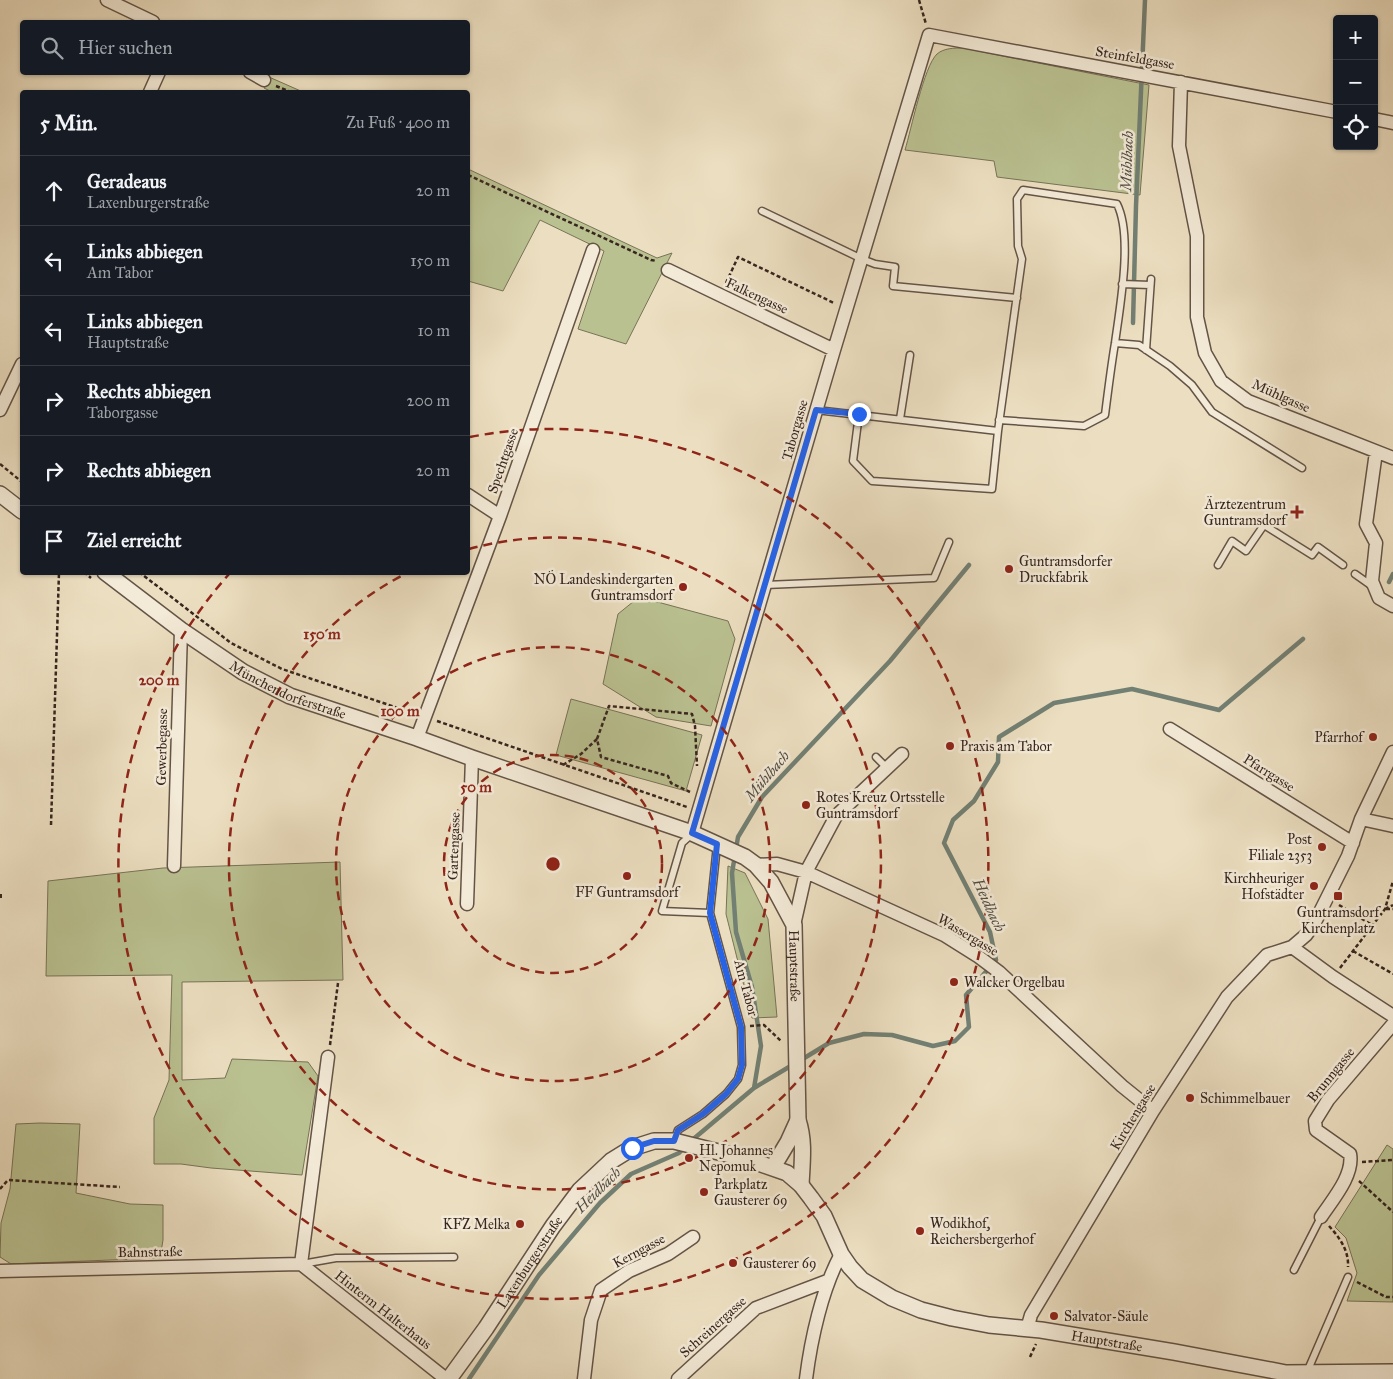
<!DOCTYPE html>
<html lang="de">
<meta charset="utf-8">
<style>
body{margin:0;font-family:"IM FELL Great Primer",serif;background:#242831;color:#f1f3f6}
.controls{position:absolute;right:15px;top:15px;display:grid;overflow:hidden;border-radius:5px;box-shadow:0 1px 4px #0004}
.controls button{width:45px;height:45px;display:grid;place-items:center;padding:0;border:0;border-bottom:1px solid #363941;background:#171b24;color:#f1f3f6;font:25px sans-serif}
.stop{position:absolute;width:15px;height:15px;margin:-11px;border:4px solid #2563eb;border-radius:50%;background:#fff}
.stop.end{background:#2563eb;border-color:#fff;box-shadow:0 1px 5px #0008}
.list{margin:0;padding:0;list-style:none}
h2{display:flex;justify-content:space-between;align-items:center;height:65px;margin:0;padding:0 20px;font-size:21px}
h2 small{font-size:16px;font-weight:400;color:#9ea1a6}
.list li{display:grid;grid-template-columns:32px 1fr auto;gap:15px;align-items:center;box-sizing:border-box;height:70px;padding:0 20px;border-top:1px solid #363941}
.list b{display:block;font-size:19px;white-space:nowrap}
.list p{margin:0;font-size:16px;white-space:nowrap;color:#9ea1a6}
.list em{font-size:16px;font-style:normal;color:#9ea1a6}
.icon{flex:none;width:28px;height:28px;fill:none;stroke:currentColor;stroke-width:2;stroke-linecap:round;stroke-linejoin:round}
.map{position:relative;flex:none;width:1393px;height:1379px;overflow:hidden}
.search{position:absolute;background:#171b24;box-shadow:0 1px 4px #0004;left:20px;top:20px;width:450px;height:55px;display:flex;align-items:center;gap:12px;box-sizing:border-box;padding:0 18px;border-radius:5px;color:#9ea1a6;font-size:19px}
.panel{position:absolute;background:#171b24;box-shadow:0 1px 4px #0004;left:20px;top:90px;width:450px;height:485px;border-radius:5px}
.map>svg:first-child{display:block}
.green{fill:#bac191;stroke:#787358}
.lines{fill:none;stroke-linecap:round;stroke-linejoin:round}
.stream{stroke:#728074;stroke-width:4.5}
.service-casing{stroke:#645447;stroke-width:9}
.minor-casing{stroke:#645447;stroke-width:15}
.tertiary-casing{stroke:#645447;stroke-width:18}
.path{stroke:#37251e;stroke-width:2.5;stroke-dasharray:4 2.5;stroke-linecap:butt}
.service{stroke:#f3ead7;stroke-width:6}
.minor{stroke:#f3ead7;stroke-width:12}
.tertiary{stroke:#f3ead7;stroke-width:15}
.rail{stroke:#37251e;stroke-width:4;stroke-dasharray:9 9;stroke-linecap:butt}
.route{stroke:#2563eb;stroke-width:6}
.ring{fill:none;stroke:#8f2418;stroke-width:2.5;stroke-dasharray:9 6}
.poi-dot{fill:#8f2418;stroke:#f3ead7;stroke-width:2}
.labels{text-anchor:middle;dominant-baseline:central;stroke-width:5;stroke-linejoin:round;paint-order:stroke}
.street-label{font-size:14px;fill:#37251e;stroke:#f3ead7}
.poi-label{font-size:14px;fill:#37251e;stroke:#f3ead7;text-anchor:start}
.water-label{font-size:15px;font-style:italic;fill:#504b42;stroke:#f3ead7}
.centre{fill:#8f2418;stroke:#f3ead7;stroke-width:2.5}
.ring-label{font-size:15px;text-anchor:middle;font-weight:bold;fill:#8f2418;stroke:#f3ead7;stroke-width:5;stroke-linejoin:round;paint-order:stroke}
</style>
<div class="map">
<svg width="1393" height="1379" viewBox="0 0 1393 1379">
<rect width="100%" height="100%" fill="#ecdfc1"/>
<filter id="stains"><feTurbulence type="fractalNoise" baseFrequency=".004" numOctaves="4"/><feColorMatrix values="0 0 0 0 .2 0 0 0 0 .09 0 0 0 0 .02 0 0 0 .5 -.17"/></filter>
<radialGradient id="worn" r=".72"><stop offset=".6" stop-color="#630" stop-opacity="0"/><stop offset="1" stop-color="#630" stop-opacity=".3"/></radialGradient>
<!-- green -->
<path class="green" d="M963,48L1149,85L1140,195L997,177L994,161L905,150C911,130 924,66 937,54C944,48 954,48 963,48Z
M269,77L303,92H272L264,88Z
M468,169L657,258L672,253L626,344L578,329L604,251L540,220L503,291L468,281Z
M639,597L728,621L735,639L711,726L656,717L603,684L618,614Z
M571,699L702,735L686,791L556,755Z
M340,862L343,980L182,982V1080L225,1078L232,1059L308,1062L318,1076L302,1175L211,1168L181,1164H154V1118L169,1080L172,975L46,976L48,881L163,868Z
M728,866L745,873L768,919L777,1017L752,1018L726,914Z
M40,1123L80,1124L76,1193L130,1204L163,1205V1240L160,1258L11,1264L0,1257L1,1223L10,1189L16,1124Z
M1387,1145L1393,1149V1302L1347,1301L1357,1273L1346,1238L1335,1227Z"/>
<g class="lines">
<!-- stream -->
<path class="stream" d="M1133,323L1136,206L1145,0
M1389,582L1393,574
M801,1060L829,1043L864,1034L892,1035L933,1046L955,1041L969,1027L966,995L996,960L990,932L944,843L953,820L974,801L998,762L999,737L1054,703L1132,689L1219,710L1303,639
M754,1088L761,1046L752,987L736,932L732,873L738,837L762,797L890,661L969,565
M691,1141L754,1088L794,1064
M469,1379L539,1275L600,1203L631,1174L679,1153L685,1147"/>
<!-- service casing -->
<g class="service-casing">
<path id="service" d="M762,211L862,259L875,264L895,267L893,286L1017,298
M1122,284L1150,285
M1115,343L1139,345L1170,366L1192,385L1212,412L1302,468
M1146,350L1151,279
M816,410L998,431
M859,414L853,461L872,481L992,489L998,431L1022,259L1018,246L1017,199L1023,190L1117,204C1133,236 1120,306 1115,343C1111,367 1108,391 1105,415L1084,426L999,420
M900,419L910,355
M1218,565L1232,541L1246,551L1264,525L1312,555L1318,547L1343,565
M1355,574L1372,586
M765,585L934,578L949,542
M876,757L887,768
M692,834L682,843L662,911L710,913
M674,1141L678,1130L703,1114L726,1094L738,1079L742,1065L741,1027L710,913L717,845
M302,1264L336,1258L454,1257
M1294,1270L1321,1217
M1307,1372L1348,1277"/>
</g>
<!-- minor casing -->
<g class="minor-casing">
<path id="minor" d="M107,0L153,22
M250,72L264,80
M1181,82L1179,146L1197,236V317L1205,353L1221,381L1248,401L1393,458
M150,92L159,72
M1374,119L1393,123
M668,270L834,350
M0,410L22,364
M1376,452L1366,524L1376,543L1372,581L1379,598L1393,606
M468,495L500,516
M1170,729L1353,843
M417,738L500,516L593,250
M1361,819L1393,826
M692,833L834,350L929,35L1337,112
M756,865L777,864L806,872L944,935L979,957L999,972L1122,1086L1153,1111
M174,866L181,630
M467,904L472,758
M794,925L806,872L836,816L902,754
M1292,947L1333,977L1393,1016
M1321,1217C1333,1199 1354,1175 1350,1154L1316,1130L1315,1121L1328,1100L1393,1024
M301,1264L328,1057
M301,1264L446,1379
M0,1271L301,1264
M1027,1329L1031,1315L1153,1111L1227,997L1267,955L1292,947L1306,935L1314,924L1348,856L1361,819L1393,752
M584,1379L591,1320L601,1290L629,1271L668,1254L693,1237
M678,1379L756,1308L827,1281
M806,1379C811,1339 822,1289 841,1254"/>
</g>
<!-- tertiary casing -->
<g class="tertiary-casing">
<g id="tertiary">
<path d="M0,494L22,511"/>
<path id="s1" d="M105,572L181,630L243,672L290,696L417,738L472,758L692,833L745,857L756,865L771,882L794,925L798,1120C805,1141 802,1163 801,1185"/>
<path d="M773,1167L788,1142L798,1120"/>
<path id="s2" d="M449,1379L486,1328L553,1226L580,1190L611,1161L632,1148L654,1141H674L747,1159L787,1173L801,1185L811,1198L824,1216L841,1254L850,1267L862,1280L892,1298L921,1310L952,1318L989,1325L1041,1330L1174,1352L1286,1373L1393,1372"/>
</g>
</g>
<!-- path -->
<path class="path" d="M919,0L926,24
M276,86L291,92
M468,175L651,260L657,261
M726,283L738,257L834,303
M0,464L22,482
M84,572L91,578
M139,572L231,643L282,669L413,713
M437,721L687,807
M597,739L609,706L692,714L695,726L697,766
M563,765L581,754L597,739L601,757L668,776L671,783L690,792
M51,825L59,572
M1339,905L1372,925
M1385,909L1393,905
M1386,909H1393
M1353,951L1393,974
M1340,968L1385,909L1393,881
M750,1026L764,1025L782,1042
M330,1045L338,983
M1362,1162L1393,1160
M1359,1181L1393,1212
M0,1189L8,1180L120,1187
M1329,1226C1339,1237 1349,1250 1348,1267
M1357,1282L1386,1297H1393
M1030,1357L1036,1344"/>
<!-- service -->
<use href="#service" class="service"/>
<!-- minor -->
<use href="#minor" class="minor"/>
<!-- tertiary -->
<use href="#tertiary" class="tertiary"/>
<!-- rail -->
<path class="rail" d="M0,896H2"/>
</g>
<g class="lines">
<!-- route -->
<path class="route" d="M632,1148L654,1141H674L678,1130L703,1114L726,1094L738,1079L742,1065L741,1027L710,913L717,844L692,833L816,410L859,414"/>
</g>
<!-- distance rings -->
<g class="ring">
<circle cx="553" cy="864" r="109"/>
<circle cx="553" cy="864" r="217"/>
<path d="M469 549A326 326 0 1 1 405 574"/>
<path d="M470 437A435 435 0 1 1 230 573"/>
</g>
<!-- markers -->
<g class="poi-dot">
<path d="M1294.5 504.5h5v5h5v5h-5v5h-5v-5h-5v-5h5z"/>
<circle cx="1009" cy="569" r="5"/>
<circle cx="683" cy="587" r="5"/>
<circle cx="1373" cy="737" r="5"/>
<circle cx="950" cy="746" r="5"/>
<circle cx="806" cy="805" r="5"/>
<circle cx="1322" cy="847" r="5"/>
<circle cx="627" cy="876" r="5"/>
<circle cx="1314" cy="886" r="5"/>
<rect x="1333" y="891" width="10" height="10" rx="2.5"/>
<circle cx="954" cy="982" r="5"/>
<circle cx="1190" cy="1098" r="5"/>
<circle cx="689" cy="1158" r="5"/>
<circle cx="704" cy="1192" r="5"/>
<circle cx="520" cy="1224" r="5"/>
<circle cx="920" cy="1231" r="5"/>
<circle cx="733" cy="1263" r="5"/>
<circle cx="1054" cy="1316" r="5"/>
</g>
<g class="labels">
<!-- street labels -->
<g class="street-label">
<text transform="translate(1135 58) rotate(10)">Steinfeldgasse</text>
<text transform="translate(757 296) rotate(25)">Falkengasse</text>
<text transform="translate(1281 396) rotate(24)">Mühlgasse</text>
<text transform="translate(795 430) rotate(-74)">Taborgasse</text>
<text transform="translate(503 461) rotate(-71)">Spechtgasse</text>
<text stroke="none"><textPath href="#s1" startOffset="219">Münchendorferstraße</textPath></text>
<text transform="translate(162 747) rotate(-89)">Gewerbegasse</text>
<text transform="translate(1269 773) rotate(32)">Pfarrgasse</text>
<text transform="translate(454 846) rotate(-88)">Gartengasse</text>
<text transform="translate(968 935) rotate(31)">Wassergasse</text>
<text stroke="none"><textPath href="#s1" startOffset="832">Hauptstraße</textPath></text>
<text transform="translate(746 988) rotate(75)">Am Tabor</text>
<text transform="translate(1331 1075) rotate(-51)">Brunngasse</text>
<text transform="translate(1133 1117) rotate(-59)">Kirchengasse</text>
<text transform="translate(639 1251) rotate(-28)">Kerngasse</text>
<text transform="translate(150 1252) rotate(-1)">Bahnstraße</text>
<text stroke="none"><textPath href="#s2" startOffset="142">Laxenburgerstraße</textPath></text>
<text transform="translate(383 1310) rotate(38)">Hinterm Halterhaus</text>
<text transform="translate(713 1327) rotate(-42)">Schreinergasse</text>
<text stroke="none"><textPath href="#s2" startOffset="845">Hauptstraße</textPath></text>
</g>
<!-- poi labels -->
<g class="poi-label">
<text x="1286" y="504" text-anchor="end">Ärztezentrum<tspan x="1286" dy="16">Guntramsdorf</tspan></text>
<text x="1019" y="561">Guntramsdorfer<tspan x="1019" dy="16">Druckfabrik</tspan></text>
<text x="673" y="579" text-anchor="end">NÖ Landeskindergarten<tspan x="673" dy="16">Guntramsdorf</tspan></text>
<text x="1363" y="737" text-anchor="end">Pfarrhof</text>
<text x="960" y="746">Praxis am Tabor</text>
<text x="816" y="797">Rotes Kreuz Ortsstelle<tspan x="816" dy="16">Guntramsdorf</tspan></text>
<text x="1312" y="839" text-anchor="end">Post<tspan x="1312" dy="16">Filiale 2353</tspan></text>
<text x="1304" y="878" text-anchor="end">Kirchheuriger<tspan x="1304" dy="16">Hofstädter</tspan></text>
<text x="627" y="892" text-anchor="middle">FF Guntramsdorf</text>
<text x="1338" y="912" text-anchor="middle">Guntramsdorf<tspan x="1338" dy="16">Kirchenplatz</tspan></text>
<text x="964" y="982">Walcker Orgelbau</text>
<text x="1200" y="1098">Schimmelbauer</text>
<text x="699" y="1150">Hl. Johannes<tspan x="699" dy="16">Nepomuk</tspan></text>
<text x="714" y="1184">Parkplatz<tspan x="714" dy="16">Gausterer 69</tspan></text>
<text x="930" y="1223">Wodikhof,<tspan x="930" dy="16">Reichersbergerhof</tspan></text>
<text x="510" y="1224" text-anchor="end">KFZ Melka</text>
<text x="743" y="1263">Gausterer 69</text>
<text x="1064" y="1316">Salvator-Säule</text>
</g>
<!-- water labels -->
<g class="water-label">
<text transform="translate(1127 161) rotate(-88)">Mühlbach</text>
<text transform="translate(767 776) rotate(-50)">Mühlbach</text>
<text transform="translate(989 905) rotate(65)">Heidbach</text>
<text transform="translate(598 1190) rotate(-45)">Heidbach</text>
</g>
</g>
<circle cx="553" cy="864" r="8" class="centre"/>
<g class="ring-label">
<text x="322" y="639">150 m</text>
<text x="159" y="685">200 m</text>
<text x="400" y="716">100 m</text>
<text x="476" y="792">50 m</text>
</g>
<rect width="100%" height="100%" filter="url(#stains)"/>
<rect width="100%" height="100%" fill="url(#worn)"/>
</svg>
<div class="controls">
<button>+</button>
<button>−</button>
<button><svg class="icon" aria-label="locate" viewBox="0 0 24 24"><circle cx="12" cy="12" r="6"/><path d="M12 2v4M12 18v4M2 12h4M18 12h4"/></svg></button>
</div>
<div class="stop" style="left:632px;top:1148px"></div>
<div class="stop end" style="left:859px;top:414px"></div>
<div class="search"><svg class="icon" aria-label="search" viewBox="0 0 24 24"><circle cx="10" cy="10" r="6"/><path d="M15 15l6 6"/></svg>Hier suchen</div>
<section class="panel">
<h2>5 Min.<small>Zu Fuß · 400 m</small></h2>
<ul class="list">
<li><svg class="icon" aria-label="ahead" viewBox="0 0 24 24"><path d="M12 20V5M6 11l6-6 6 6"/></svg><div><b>Geradeaus</b><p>Laxenburgerstraße</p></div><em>20 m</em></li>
<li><svg class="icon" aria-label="left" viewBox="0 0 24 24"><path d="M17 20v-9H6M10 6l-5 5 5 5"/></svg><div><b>Links abbiegen</b><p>Am Tabor</p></div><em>150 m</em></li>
<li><svg class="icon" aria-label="left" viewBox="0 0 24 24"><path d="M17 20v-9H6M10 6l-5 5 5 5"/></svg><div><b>Links abbiegen</b><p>Hauptstraße</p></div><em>10 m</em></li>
<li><svg class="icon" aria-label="right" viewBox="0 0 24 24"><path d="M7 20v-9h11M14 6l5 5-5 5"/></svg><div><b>Rechts abbiegen</b><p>Taborgasse</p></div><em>200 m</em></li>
<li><svg class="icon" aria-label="right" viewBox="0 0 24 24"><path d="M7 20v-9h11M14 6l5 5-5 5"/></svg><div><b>Rechts abbiegen</b></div><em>20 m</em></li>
<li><svg class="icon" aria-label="arrive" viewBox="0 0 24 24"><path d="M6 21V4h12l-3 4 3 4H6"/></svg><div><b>Ziel erreicht</b></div></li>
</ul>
</section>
</div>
